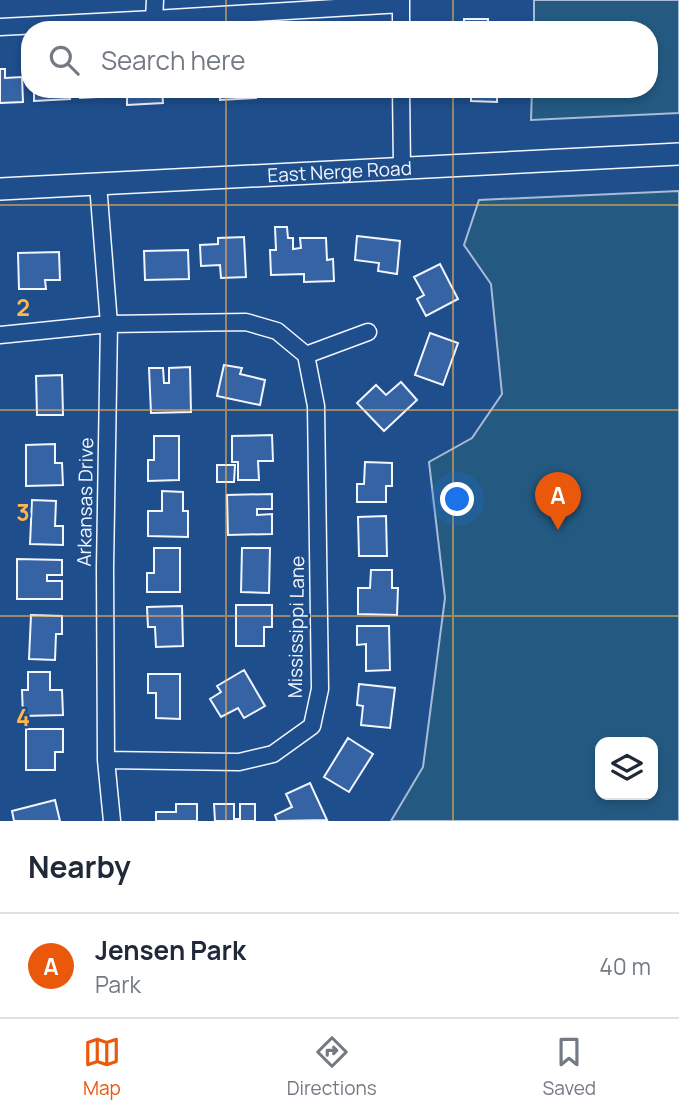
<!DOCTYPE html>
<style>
body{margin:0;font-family:Manrope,sans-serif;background:#f6f6f7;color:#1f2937}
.controls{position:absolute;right:21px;bottom:21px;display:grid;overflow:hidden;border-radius:14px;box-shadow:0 4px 10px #0003}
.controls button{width:63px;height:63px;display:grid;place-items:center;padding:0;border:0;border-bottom:2px solid #e0e1e3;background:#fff;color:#1f2937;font:35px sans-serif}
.you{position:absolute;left:458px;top:500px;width:24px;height:24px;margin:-18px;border:5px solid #fff;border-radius:50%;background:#1a73e8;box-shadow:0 0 0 10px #1a73e833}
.badge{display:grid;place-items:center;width:46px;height:46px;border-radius:50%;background:#ea580c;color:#fff;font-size:23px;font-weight:700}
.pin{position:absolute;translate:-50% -58px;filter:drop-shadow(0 2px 4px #0008)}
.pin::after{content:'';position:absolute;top:37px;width:24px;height:21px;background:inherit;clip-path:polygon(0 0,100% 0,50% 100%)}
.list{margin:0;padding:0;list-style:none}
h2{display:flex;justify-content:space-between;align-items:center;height:91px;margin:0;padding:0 28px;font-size:30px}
h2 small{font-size:23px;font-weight:400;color:#747a83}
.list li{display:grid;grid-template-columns:46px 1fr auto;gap:21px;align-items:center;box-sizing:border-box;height:105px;padding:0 28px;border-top:2px solid #e0e1e3}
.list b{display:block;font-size:26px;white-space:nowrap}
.list p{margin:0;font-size:23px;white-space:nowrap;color:#747a83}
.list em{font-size:23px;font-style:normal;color:#747a83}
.icon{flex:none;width:38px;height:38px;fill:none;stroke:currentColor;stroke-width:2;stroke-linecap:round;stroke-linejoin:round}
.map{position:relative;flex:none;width:679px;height:821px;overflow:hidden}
.search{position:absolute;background:#fff;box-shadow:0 4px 10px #0003;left:21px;right:21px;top:21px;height:77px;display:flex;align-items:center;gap:18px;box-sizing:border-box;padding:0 24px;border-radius:28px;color:#747a83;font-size:26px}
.sheet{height:196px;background:#fff}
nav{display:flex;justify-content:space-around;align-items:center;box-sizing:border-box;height:98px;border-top:2px solid #e0e1e3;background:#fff;font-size:19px;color:#747a83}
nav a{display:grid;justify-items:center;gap:4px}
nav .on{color:#ea580c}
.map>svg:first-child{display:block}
.green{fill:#245a82;stroke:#a8bbd7;stroke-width:2;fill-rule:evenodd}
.building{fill:#3563a3;stroke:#f2f6ff;stroke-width:2}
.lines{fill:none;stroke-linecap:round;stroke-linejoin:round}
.minor-casing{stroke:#f2f6ff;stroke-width:19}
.secondary-casing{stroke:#f2f6ff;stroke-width:24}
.minor{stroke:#1f4e8c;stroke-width:16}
.secondary{stroke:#1f4e8c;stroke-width:21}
.grid{fill:none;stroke:#ffb74d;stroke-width:2;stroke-opacity:0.55}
.labels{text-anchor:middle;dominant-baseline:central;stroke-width:5;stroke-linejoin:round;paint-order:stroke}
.street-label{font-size:19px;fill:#f2f6ff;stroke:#1f4e8c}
.grid-label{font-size:23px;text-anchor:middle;font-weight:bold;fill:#ffb74d;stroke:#1f4e8c;stroke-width:5;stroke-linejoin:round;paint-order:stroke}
</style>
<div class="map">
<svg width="679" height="821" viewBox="0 0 679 821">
<rect width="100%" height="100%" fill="#1f4e8c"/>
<!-- green -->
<path class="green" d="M534,0H679V113L531,120L532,89H649V30H534Z
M679,191V821H391L423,767L445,598L429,462L472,438L502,394L491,284L464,245L479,200ZM600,742H653V795H600Z"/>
<!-- building -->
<path class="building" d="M464,19H488V30H464Z
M0,69H5V78L22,77L23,102L0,103Z
M34,89H69L70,99L34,101Z
M80,89H116V96L80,98Z
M127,89H162L163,103L127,105Z
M173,89H209V92L174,94Z
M220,89H256V98L220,100Z
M317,89H352L353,92L317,94Z
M471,89H497V102L471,101Z
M275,227H287L288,238H293V249L301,248L300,238H326L327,260L333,259L334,281L304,282V274L271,275L270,250H276Z
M357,236L400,241L397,274L378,271L379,263L355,260Z
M244,237L246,277L221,278L220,265L201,266L200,245L218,244V238Z
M188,250L189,279L145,280L144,251Z
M59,252L60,280H45L46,289H19L18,253Z
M440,264L458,299L426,316L417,299L424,295L414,277Z
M430,333L458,343L443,385L415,375Z
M224,365L242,368L240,374L265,380L260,405L217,396Z
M190,367L191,412L151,413L149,368H163L164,383H169V368Z
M62,375L63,415H37L36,376Z
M401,382L417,400L384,431L357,403L376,385L386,395Z
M272,435L273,461H258L259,480H238V462H232V436Z
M154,436H179V480L148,481V460H154Z
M55,444V463H62L63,485L26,486V445Z
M365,462L392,463V486H386V502H357V484H364Z
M217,465H235L234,482H217Z
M162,491L183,492V511H188V537L148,536V511H162Z
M272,494V509H257V515L272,514V534L228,535L227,495Z
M32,500L56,501L55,526H63V545L30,544Z
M386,516L387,556H359L358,517Z
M154,548H180V592H147V573H154Z
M242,548H270L269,593L241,592Z
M17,559L62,560V575H47V581H62V599H17Z
M371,570H392V588H398L397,615L358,614V588H370Z
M236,605H272V627H264V646H236Z
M182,606L183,646L156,647L155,627H148L147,607Z
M31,615L62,616V634H56L55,660L29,659Z
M357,626H389L390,670L366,671V644L357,645Z
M244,670L265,706L244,718L238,708L221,717L210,699L221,692L217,686Z
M28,672H50V690H62L63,715L23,716L22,690H28Z
M148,674H180V719L156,718V693H148Z
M359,684L395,688L390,728L361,725L363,706L357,705Z
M26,729H63V752H55V770H26Z
M348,738L373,754L349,792L324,777Z
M310,783L327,820L277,821L275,815L292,807L286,794Z
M55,800L60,821H14L12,811Z
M176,804H197V821H156V812H176Z
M214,804H234V819H240V804H255V821H215Z"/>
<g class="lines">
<!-- minor casing -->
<g class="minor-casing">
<path id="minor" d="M401,0V30
M154,19L155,0
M0,27L154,19L401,4
M401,89L402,168
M98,184L109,324L105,568L106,760L112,821
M0,335L109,324L246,322L277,331L306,355
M306,355L368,332
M106,760L239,762L273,754L312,726L320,689L316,406L306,355"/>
</g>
<!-- secondary casing -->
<g class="secondary-casing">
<g id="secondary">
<path id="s1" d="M0,189L679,154"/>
</g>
</g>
<!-- minor -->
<use href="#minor" class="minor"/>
<!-- secondary -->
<use href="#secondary" class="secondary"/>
</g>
<!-- grid -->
<path class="grid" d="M226,0V30M453,0V30M226,89V821M453,89V821M0,205H679M0,410H679M0,616H679"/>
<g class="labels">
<!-- street labels -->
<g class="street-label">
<text stroke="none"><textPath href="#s1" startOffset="340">East Nerge Road</textPath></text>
<text transform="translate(85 502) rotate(-89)">Arkansas Drive</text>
<text transform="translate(296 627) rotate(-89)">Mississippi Lane</text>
</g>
</g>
<g class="grid-label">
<text x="23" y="316">2</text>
<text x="23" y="521">3</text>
<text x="23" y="726">4</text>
</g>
</svg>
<div class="controls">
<button><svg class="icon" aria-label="layers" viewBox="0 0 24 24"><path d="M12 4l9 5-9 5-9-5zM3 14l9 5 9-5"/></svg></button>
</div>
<div class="you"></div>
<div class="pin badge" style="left:558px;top:530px">A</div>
<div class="search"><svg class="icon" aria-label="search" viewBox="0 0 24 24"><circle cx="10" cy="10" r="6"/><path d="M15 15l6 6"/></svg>Search here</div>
</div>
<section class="sheet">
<h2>Nearby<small></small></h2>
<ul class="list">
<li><span class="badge">A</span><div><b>Jensen Park</b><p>Park</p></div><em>40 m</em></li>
</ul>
</section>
<nav>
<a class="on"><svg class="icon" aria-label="map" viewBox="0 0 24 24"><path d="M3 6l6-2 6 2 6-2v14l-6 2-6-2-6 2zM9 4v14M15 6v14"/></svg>Map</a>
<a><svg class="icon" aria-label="directions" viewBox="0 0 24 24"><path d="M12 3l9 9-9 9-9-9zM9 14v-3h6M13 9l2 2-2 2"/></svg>Directions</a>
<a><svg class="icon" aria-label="saved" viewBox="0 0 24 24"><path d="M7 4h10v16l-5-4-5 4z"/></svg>Saved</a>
</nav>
